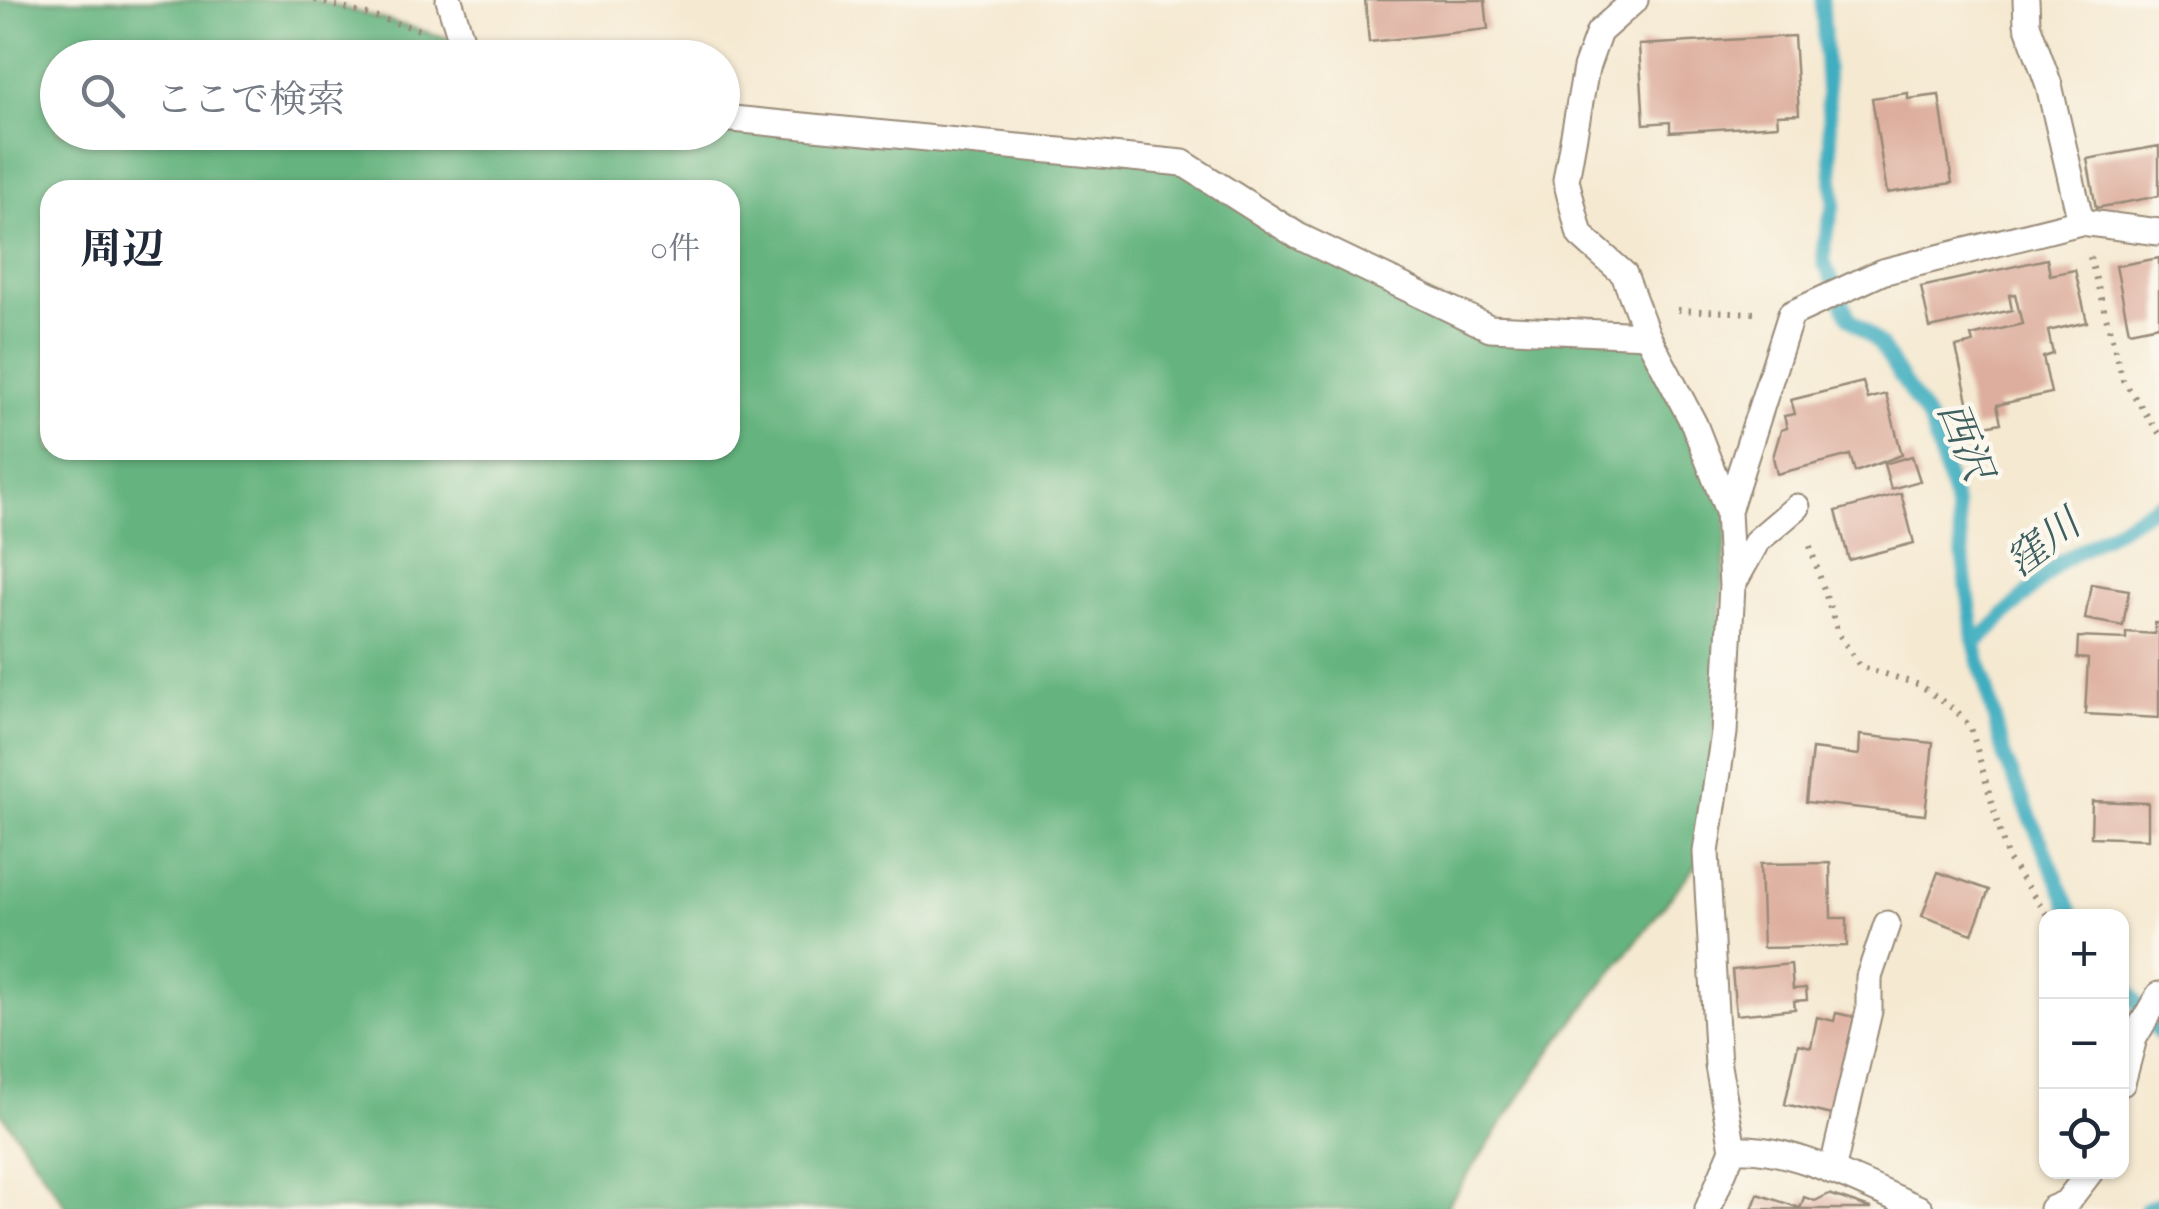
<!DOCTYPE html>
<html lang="ja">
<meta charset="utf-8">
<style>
body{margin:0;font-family:"IM FELL French Canon","Noto Serif JP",serif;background:#f2f2f3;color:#1f2937}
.controls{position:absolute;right:30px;bottom:30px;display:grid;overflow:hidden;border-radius:20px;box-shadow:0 2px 8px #0004}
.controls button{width:90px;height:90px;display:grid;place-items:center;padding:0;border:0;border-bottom:2px solid #e0e1e3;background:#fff;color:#1f2937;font:50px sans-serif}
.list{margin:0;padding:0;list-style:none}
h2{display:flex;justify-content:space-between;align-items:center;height:130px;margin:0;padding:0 40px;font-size:42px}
h2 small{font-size:32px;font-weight:400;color:#747a83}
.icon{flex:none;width:55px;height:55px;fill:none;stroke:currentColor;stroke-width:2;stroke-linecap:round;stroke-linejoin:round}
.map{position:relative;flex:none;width:2159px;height:1209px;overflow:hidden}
.search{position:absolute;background:#fff;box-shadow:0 2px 8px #0004;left:40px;top:40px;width:700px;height:110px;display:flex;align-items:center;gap:25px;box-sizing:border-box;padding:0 35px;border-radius:55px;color:#747a83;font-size:38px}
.panel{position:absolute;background:#fff;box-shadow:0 2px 8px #0004;left:40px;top:180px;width:700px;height:280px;border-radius:30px}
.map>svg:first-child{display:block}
.forest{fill:#65b47f;stroke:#506f4e;stroke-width:2.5;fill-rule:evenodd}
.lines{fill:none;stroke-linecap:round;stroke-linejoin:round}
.stream{stroke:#41aec0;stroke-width:15}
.building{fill:#ddad9d}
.service-casing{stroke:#988a78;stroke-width:29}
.path{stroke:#988a78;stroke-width:6;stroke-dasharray:2.5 8;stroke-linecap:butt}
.service{stroke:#fff;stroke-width:25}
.labels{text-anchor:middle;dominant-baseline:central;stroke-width:9;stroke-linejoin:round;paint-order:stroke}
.water-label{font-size:40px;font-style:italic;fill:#3d5f5f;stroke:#fbf7ec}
</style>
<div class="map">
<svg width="2159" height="1209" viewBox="0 0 2159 1209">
<rect width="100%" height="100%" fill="#fbf7ec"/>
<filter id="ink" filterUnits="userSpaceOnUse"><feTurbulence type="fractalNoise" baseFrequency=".01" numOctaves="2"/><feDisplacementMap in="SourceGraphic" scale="20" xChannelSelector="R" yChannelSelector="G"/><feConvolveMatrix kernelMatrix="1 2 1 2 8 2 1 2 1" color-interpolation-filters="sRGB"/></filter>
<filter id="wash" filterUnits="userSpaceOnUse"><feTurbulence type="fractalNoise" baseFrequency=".0048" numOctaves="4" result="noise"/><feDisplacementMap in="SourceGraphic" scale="40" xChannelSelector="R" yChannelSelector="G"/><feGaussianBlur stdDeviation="2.25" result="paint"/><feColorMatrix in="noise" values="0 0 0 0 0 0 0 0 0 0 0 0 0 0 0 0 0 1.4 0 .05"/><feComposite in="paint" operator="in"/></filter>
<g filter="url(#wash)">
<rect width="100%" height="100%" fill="#f5e9d1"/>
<!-- forest -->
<path class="forest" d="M0,0H315L462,42L475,57L58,58V132H722L723,118L1183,163L1490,328L1647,335L1728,511L1706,852L1555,1045L1445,1209H68L0,1111ZM50,190H730V450H50Z"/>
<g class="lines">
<!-- stream -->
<path class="stream" d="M1822,0L1834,203L1824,244V262L1849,317L1880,345L1930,423L1956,506L1975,644L2004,756L2073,916
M1975,644L2060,562L2159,504
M2122,982L2159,1033
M2146,1209L2159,1203"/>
</g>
<g id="blocks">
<!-- building -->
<path class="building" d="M1365,0H1485L1488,29L1369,42Z
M1794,36L1799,114L1777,115L1778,125L1670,132V122L1644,124L1639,45Z
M1908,93V99L1939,95L1952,183L1887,193L1872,98Z
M2159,146V196L2096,208L2087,159Z
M2159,258V325L2129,331L2116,266Z
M2047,259L2050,275L2075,270L2087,322L2048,331L2053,354L2043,357L2051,393L1997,405L2001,423L1974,428L1956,347L1973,343L1971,336L2022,324L2015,294L2009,295L2012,310L1930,328L1921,287Z
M1863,382L1868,399L1886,394L1902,455L1855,472L1850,455L1777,474L1773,457L1781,430L1787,428L1784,416L1795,414L1791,400Z
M1912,456L1920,481L1891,489L1884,464Z
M1901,493L1914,543L1849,560L1836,511Z
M2091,584L2129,590L2123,626L2085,619Z
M2155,623H2159V718L2085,714L2088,659L2077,658L2078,637L2126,639V632L2155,634Z
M1860,735L1933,743L1925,815L1806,802L1812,749L1859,755Z
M2092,801L2148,803V839L2091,837Z
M1830,863L1831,918H1847V946L1763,948L1760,864Z
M1938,872L1989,890L1972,934L1922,916Z
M1791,964L1793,989L1806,988L1807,1000L1794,1001L1795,1009L1736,1015L1732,970Z
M1836,1013L1854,1017L1832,1115L1785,1104L1798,1044L1811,1047L1817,1017L1834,1021Z
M1758,1194L1800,1208V1209H1752Z
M1829,1194L1870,1208V1209H1800L1804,1197L1815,1201Z"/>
</g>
</g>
<g filter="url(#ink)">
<use href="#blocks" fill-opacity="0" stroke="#988a78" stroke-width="2.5"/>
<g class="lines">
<!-- service casing -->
<g class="service-casing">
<path id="service" d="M449,0L462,42L475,58
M1635,0L1599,32L1586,68L1566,180L1580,235L1624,274L1647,335L1694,424L1728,511L1732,586L1724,733L1706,852L1718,1066L1733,1149L1708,1209
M2026,0L2027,24L2049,85L2081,222
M722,118L1183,163L1298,236L1490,328L1647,335
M1728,511L1791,314L1882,272L2081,222L2159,232
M1732,586L1757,541L1797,507
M2122,1083L2134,1038L2159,995
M1733,1149C1792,1145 1866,1186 1920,1209
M1832,1171L1869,1011V977L1887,924
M2052,1209L2066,1203L2090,1172"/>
</g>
<!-- path -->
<path class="path" d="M315,0L420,30
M2090,257L2123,380L2159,433
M1678,310L1756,313
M1810,546L1838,633L1860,666L1920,685L1956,711L1971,728L2008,860L2048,916"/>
<!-- service -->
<use href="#service" class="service"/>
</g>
</g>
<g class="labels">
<!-- water labels -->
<g class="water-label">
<text transform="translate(1965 441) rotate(68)">西沢</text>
<text transform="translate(2043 543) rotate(-37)">窪川</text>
</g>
</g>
</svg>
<div class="controls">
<button>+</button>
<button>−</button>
<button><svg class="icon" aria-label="locate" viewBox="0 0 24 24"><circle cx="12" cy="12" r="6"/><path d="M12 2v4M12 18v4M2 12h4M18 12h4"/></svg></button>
</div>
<div class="search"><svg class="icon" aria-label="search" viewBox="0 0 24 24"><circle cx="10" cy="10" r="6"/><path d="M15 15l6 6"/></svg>ここで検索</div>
<section class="panel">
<h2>周辺<small>0件</small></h2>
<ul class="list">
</ul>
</section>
</div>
